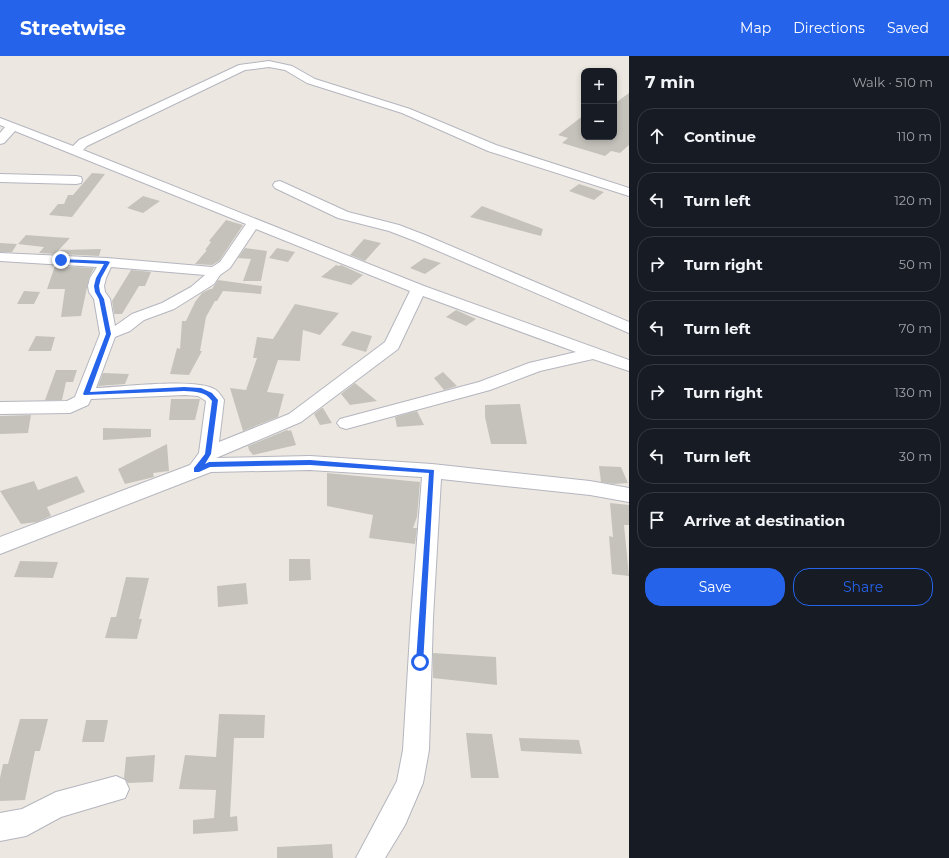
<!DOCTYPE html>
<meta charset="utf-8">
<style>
body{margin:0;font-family:Montserrat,sans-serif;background:#20242c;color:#f1f3f6}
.controls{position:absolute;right:12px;top:12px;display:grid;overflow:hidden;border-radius:8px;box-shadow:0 2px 6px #0003}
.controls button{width:36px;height:36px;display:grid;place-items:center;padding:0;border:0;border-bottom:1px solid #363941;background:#171b24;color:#f1f3f6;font:20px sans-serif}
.stop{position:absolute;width:12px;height:12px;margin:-9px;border:3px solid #2563eb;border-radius:50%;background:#fff}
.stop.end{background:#2563eb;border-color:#fff;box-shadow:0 1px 4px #0008}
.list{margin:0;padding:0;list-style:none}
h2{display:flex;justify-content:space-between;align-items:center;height:52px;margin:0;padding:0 16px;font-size:17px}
h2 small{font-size:13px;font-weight:400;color:#9ea1a6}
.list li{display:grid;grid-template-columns:26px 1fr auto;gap:12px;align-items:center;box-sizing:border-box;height:56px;margin:0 8px 8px;padding:0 8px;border:1px solid #363941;border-radius:16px}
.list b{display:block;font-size:15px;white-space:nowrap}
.list em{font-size:13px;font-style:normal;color:#9ea1a6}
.actions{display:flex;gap:8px;padding:12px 16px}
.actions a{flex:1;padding:9px 0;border:1px solid #2563eb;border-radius:16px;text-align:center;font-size:14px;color:#2563eb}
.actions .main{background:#2563eb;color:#fff}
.icon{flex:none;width:22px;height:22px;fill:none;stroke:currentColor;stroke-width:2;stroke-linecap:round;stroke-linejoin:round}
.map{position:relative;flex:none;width:629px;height:802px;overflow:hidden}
header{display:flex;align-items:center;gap:24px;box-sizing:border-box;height:56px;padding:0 20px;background:#2563eb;color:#fff}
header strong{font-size:19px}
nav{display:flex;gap:22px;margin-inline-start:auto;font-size:14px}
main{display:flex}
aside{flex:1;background:#171b24}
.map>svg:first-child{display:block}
.building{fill:#c5c2bc}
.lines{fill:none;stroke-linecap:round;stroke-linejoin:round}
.minor-casing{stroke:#b4b5bf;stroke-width:2}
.minor{fill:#fff;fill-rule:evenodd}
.route{fill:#2563eb}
</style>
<header>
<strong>Streetwise</strong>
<nav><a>Map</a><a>Directions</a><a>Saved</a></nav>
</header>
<main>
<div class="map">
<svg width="629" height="802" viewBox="0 0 629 802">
<rect width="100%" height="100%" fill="#ece8e1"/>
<!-- building -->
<path class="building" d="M629,37V89L620,97L611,95L605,100L562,87L568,82L558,79L584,59V81H614V48Z
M92,117L105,118L72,161L49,159L58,148H64L68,139H73Z
M579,128L604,136L594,144L569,135Z
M143,140L160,145L143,157L127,152Z
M482,150L543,173L541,180L470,161Z
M226,164L243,169L219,205L212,209L195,208L207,194H205L211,186L209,185Z
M26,179L53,181L70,182L55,198L39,197L44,191L18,188Z
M364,183L381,187L365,205L350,199Z
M0,187L17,188L12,196H0Z
M245,192L267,195L261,225H243L251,203L238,202Z
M277,192L295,196L288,206L269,202Z
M101,193L99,200L59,198L61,194Z
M424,202L441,207L425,218L410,212Z
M336,209L339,210L341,209L363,219L351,229L321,221Z
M55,210L94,212L89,222L81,260L61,261L65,233H47Z
M131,214L151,216L145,230H139L122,258H114L112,245Z
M218,224L262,230L261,238L223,235L217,245H215L206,261L200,295H202L189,319L170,318L177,292L180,293L182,265H186L195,246L202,237L210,233H212Z
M24,235L40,236L34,248H17Z
M295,248L339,257L320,279L303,274L300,305L278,304L267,336L284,338L278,361L243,375L230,332L246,334L257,302H253L257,281L273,283Z
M456,254L476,263L466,270L446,261Z
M352,275L372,280L366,296L341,289Z
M36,280L55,281L51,295H28Z
M56,314H77L73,326H66L62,344H45Z
M443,316L457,330L444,334L434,322Z
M103,317L129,318L125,328L98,330Z
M355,327L377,345L350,349L341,338Z
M171,343H200L195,364H169Z
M520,348L527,388H491L485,361V349Z
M322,352H323L332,367L320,369L314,358Z
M417,355L424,369L397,371L395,361Z
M31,359L28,377L0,378V360Z
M103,372L151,373V381L103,384Z
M287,374L289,375L291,374L296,389L253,399L249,394L248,390Z
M167,388L169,415L153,417L154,421L125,428L118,413Z
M599,410L621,411L628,427L614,428L601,426Z
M327,417L420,426L417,461L413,472H417L415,488L369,482L373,459L327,450Z
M77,420L85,436L47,451L51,460L37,466L21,468L0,435L34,425L38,434Z
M610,447L629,449V469H624L629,520L612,518L609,480L613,481Z
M289,503H310L311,524L289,525Z
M20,505L58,506L53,522L14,521Z
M126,521L149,522L139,563H142L137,583L105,582L111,561H116Z
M246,527L248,548L218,551L217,530Z
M433,597L496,601L497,629L433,622Z
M219,658L265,659L264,682H234L230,761L237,760L238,775L193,778V764L214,762L216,734L179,733L185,699L216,701Z
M20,663H48L40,695H35L25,744L0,745V722L3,708H8Z
M86,664H108L104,686H82Z
M466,677L492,678L499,722H471Z
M519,682L579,684L582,698L521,695Z
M155,699L153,726L128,727L124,722L126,701Z
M332,788L333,802H277V791Z"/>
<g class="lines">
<!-- minor casing -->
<g class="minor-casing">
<path id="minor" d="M269,5L292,10L315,23L410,53L496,89L629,132V140L488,95L402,57L307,27L285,14L269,11L245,14L87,90L83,94L424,230L629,304V315L593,303L540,315L490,334L346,373L340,371L337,367L340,363L479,326L529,307L576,296L423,240L398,293L301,366L216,402L310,400L432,408L590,425L629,432V446L590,439L441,423L433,562L429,694L423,727L405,769L385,802H356L397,725L403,694L411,562L422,421L310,414L211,416L0,498V481L190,409L199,397L206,345L198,340L185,339L91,343L88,349L70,357L0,358V346L67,345L75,341L100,278L94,243L89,236L88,230L90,222L97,211L0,205V197L107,202L212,211L220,206L246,168L15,75L4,87L0,88V77L5,71L0,69V62L73,90L79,84L239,9ZM256,173L410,235L385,286L289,358L219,386L224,344C222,341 219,336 216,334C199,321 120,331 96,332L115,281L130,275L144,264L174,253L214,228L220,219L230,212ZM111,211L205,219L191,231L162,247L132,258L115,270L110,243L105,236L104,230L106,222Z
M0,118L76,120L81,121L82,124L81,127L76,128L0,126Z
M280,125L348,156L399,169L425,179L629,266V277L415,185L389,175L338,162L275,132L273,129L275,126Z
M116,720L125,724L129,733L125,742L61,761L26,780L0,785V757L22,753L56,736Z"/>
</g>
<!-- minor -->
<use href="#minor" class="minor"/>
</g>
<!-- route -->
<path class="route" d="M60,203L107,205L110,206L101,222L99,230L100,236L104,243L111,278L90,336L184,331L201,332L212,337L218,344L211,398L205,408L209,406L310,404L434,414L423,609L420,610L416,606L429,417L310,409L210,411L199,416H194V412L205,398L212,345C205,335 196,336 184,335L84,339L83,338L106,278L99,243L95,236L94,230L96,222L104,208L61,206L60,205Z"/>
</svg>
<div class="controls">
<button>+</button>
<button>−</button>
</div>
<div class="stop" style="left:420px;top:606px"></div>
<div class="stop end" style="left:61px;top:204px"></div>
</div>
<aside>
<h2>7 min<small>Walk · 510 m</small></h2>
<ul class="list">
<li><svg class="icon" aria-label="ahead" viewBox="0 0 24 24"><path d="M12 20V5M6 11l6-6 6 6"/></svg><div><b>Continue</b></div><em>110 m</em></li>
<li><svg class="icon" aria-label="left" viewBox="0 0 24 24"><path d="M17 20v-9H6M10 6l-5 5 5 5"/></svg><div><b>Turn left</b></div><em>120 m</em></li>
<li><svg class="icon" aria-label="right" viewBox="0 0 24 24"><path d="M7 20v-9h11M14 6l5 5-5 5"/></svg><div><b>Turn right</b></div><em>50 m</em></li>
<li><svg class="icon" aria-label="left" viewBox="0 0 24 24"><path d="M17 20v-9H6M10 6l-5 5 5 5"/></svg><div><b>Turn left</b></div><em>70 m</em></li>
<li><svg class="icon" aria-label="right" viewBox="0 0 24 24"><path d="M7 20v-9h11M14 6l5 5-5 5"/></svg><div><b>Turn right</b></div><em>130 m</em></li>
<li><svg class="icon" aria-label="left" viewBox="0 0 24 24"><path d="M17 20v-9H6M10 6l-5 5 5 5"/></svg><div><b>Turn left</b></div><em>30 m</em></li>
<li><svg class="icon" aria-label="arrive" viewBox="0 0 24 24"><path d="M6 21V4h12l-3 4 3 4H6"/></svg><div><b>Arrive at destination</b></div></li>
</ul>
<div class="actions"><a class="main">Save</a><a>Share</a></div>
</aside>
</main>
